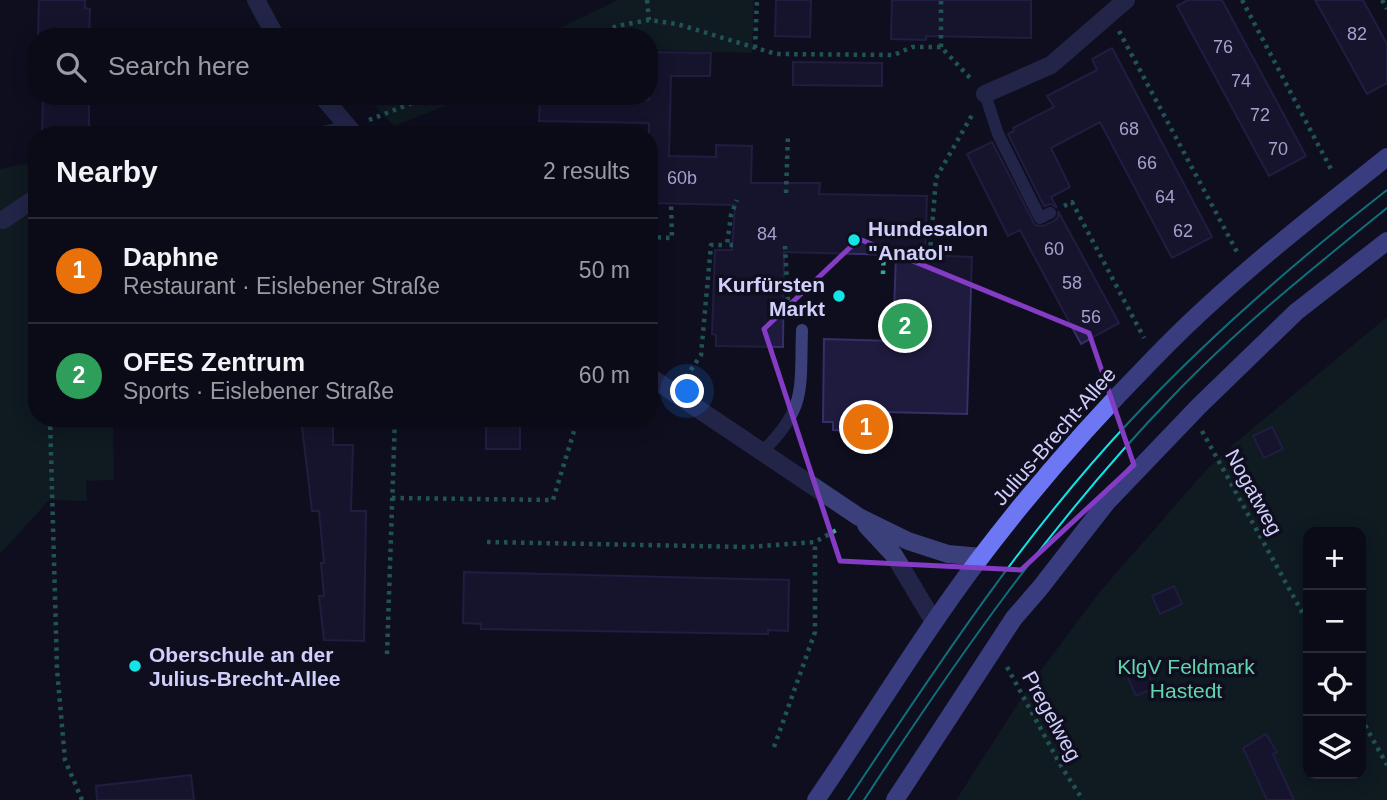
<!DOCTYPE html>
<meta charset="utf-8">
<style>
body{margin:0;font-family:Helvetica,sans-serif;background:#141320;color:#f1f3f6}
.controls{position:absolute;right:21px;bottom:21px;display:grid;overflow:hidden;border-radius:14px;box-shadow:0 4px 18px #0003}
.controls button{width:63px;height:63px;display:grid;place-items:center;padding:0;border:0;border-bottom:2px solid #2b2b36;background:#0b0a17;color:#f1f3f6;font:35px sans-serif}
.you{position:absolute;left:688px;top:392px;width:24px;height:24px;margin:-18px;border:5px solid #fff;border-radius:50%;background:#1a73e8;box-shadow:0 0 0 10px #1a73e833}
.badge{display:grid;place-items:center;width:46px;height:46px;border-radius:50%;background:#7c3aed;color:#fff;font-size:23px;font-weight:700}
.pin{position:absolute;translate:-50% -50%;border:4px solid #fff;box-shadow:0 2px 7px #0006}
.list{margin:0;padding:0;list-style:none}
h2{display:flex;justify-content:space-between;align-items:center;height:91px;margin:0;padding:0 28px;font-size:30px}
h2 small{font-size:23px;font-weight:400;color:#9a9aa1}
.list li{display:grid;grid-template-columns:46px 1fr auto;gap:21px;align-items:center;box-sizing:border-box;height:105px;padding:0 28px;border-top:2px solid #2b2b36}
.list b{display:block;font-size:26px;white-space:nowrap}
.list p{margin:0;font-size:23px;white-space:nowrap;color:#9a9aa1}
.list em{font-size:23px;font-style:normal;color:#9a9aa1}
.icon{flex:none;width:38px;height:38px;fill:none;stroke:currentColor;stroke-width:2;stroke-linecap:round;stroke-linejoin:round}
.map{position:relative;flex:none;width:1387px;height:800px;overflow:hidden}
.search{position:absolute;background:#0b0a17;box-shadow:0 4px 18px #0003;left:28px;top:28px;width:630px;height:77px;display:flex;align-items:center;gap:18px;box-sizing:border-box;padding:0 24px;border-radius:28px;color:#9a9aa1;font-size:26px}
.panel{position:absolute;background:#0b0a17;box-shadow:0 4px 18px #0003;left:28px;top:126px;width:630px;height:301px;border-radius:28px}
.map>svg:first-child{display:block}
.green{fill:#112825;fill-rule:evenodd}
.building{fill:#1f1b3e;stroke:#352f68;stroke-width:2}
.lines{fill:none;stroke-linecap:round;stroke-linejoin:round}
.path{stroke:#36a896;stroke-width:4.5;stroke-dasharray:3.5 5;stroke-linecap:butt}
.service{stroke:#3c407a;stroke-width:12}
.minor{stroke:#3c407a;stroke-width:18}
.secondary{stroke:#6d77f4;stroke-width:18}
.tram{stroke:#11e5e5;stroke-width:2}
.marked{fill:none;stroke:#843cc5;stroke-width:5;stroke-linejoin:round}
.poi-dot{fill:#11e5e5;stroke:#0f0e1f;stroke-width:2.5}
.labels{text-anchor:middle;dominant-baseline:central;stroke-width:7;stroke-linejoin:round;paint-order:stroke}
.number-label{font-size:18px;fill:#a4a2cc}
.poi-label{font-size:21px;font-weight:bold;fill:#d0cffb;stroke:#0f0e1f;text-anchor:start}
.street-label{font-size:21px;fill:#d0cffb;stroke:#0f0e1f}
.park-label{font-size:21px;fill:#61d5ad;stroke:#0f0e1f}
</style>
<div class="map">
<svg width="1387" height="800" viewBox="0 0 1387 800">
<rect width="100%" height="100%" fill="#0f0e1f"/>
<!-- green -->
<path class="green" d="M617,0H754L752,53L649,50V37H535L560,28Z
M371,96H469L394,126L367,98Z
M25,164L37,169V418H113L114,480L86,481L87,501L49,500L0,554V169Z
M1387,317V800H956L1030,685L1098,594L1208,468L1235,443ZM1308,532H1361V774H1308Z"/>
<!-- building -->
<path class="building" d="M39,0H85V8L90,9L89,37H38Z
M776,0H811L810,37L775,36Z
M892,0H1031V38L926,36V40L891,39Z
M1188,0H1222L1306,156L1269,176L1177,6Z
M1315,0H1363L1387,44V83L1367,94Z
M1112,48L1212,237L1172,258L1100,122L1051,148L1070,187L1051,197L1057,208L1051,204L1044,206L1008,134L1014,131L1013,128L1054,107L1047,96L1097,70L1092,59Z
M649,52L711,53L710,76H671L669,156L716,157V145L752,146L751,183H820L819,194L927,196L925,255L972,257L967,414L884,412L883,432L833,430V422H823L824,339L893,341L896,255L784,252L783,347L716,346V335L712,334L715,250H732L735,205L649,203V123L539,121L540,98L649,100Z
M793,62L882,63V86L793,85Z
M43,96H89V135H42Z
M992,142L1035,225L1043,226L1054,221L1058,217V211L1119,323L1081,344L1020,230L1008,236L967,154Z
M301,418H333V445H353L351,511H366L364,641L324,640L319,596H324L321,563H324L319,511H312Z
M486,418H520V449H486Z
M1272,427L1283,449L1264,458L1253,436Z
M464,572L789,580L788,631L768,630V634L481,629V624L463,623Z
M1174,586L1182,604L1160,614L1152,596Z
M1144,664L1154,688L1136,696L1126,673Z
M1266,734L1277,752L1273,754L1294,800H1267L1243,748Z
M191,775L194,800H97L96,786Z"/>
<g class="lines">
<!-- path -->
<path class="path" d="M647,0L649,20L677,24L776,54L894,55L912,47H941L972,80
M1242,0L1333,173
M1382,0L1387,9
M1119,31L1237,252
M589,37L617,26L649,20
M941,47V0
M755,48L757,0
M369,120L430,96
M786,193L788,134
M1064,206L1072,202L1144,338
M649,237L672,238L671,203
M733,245H727L731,215L737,200
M785,246L789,319
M883,274L884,250L930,252L936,178L972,115
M37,369L32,379L37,389
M686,377L701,355L711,245H727
M50,418L57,669L65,760L82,800
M1202,431L1308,623
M392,498L553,500L578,418
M487,542L748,547L815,542L840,528
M387,654L395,418
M1007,667L1061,766L1083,800
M1361,718L1387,765
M774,747L815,632V542"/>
<!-- service -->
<path class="service" d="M985,94L998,134L1040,218L1050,213
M763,451C807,408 800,388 802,330"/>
<!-- minor -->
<path class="minor" d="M256,0L276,37
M985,94L1051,65L1126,0
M322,96L355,135
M323,135L350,129
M3,220L37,197
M649,376L859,517L908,541L948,554L981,557
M866,525L894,555L934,622"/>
<!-- secondary -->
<path class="secondary" d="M816,800C871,720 921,636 980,558C1033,488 1092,421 1154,358C1225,284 1307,221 1387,157
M895,800L1014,618L1040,588L1107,502L1199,406L1296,312L1387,241"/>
<!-- tram -->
<path class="tram" d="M848,800C935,669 1022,536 1130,421C1209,336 1296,261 1387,190
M864,800C957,658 1054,519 1172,397C1238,328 1313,268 1387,208"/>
</g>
<!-- marked area -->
<path d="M0 0H1387V800H0ZM859,239L1089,333L1134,465L1021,570L840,561L764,329Z" fill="#0f0e1f" fill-opacity=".55" fill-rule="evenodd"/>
<path class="marked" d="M859,239L1089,333L1134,465L1021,570L840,561L764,329Z"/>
<!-- markers -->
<g class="poi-dot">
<circle cx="854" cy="240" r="7"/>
<circle cx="839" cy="296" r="7"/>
<circle cx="135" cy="666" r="7"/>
</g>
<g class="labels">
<!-- number labels -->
<g class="number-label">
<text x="1357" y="34">82</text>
<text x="1223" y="47">76</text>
<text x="1241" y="81">74</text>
<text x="1260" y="115">72</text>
<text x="1129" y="129">68</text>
<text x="1278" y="149">70</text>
<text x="1147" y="163">66</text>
<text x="682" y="178">60b</text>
<text x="1165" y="197">64</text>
<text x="1183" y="231">62</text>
<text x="767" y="234">84</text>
<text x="1054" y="249">60</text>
<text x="1072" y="283">58</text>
<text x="1091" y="317">56</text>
</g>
<!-- poi labels -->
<g class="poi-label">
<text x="868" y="228">Hundesalon<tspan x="868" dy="24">"Anatol"</tspan></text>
<text x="825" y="284" text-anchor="end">Kurfürsten<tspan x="825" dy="24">Markt</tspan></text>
<text x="149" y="654">Oberschule an der<tspan x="149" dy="24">Julius-Brecht-Allee</tspan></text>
</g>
<!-- street labels -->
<g class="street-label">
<text transform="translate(1054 436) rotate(-49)">Julius-Brecht-Allee</text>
<text transform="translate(1254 492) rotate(61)">Nogatweg</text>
<text transform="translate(1052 716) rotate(61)">Pregelweg</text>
</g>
<!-- park labels -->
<g class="park-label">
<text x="1186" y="666">KlgV Feldmark<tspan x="1186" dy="24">Hastedt</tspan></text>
</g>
</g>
</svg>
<div class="controls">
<button>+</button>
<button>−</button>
<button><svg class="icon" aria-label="locate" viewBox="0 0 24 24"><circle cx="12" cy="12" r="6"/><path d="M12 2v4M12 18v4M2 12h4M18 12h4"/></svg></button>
<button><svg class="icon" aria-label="layers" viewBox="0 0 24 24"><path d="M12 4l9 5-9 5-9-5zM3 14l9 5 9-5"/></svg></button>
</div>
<div class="you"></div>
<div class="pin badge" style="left:866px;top:427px;background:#e8710a">1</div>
<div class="pin badge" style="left:905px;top:326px;background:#2e9e5b">2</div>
<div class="search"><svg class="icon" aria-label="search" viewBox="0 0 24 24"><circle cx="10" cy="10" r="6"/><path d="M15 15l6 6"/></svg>Search here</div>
<section class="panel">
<h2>Nearby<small>2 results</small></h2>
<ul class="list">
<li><span class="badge" style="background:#e8710a">1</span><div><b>Daphne</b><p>Restaurant · Eislebener Straße</p></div><em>50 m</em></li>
<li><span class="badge" style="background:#2e9e5b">2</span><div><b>OFES Zentrum</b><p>Sports · Eislebener Straße</p></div><em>60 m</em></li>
</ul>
</section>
</div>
